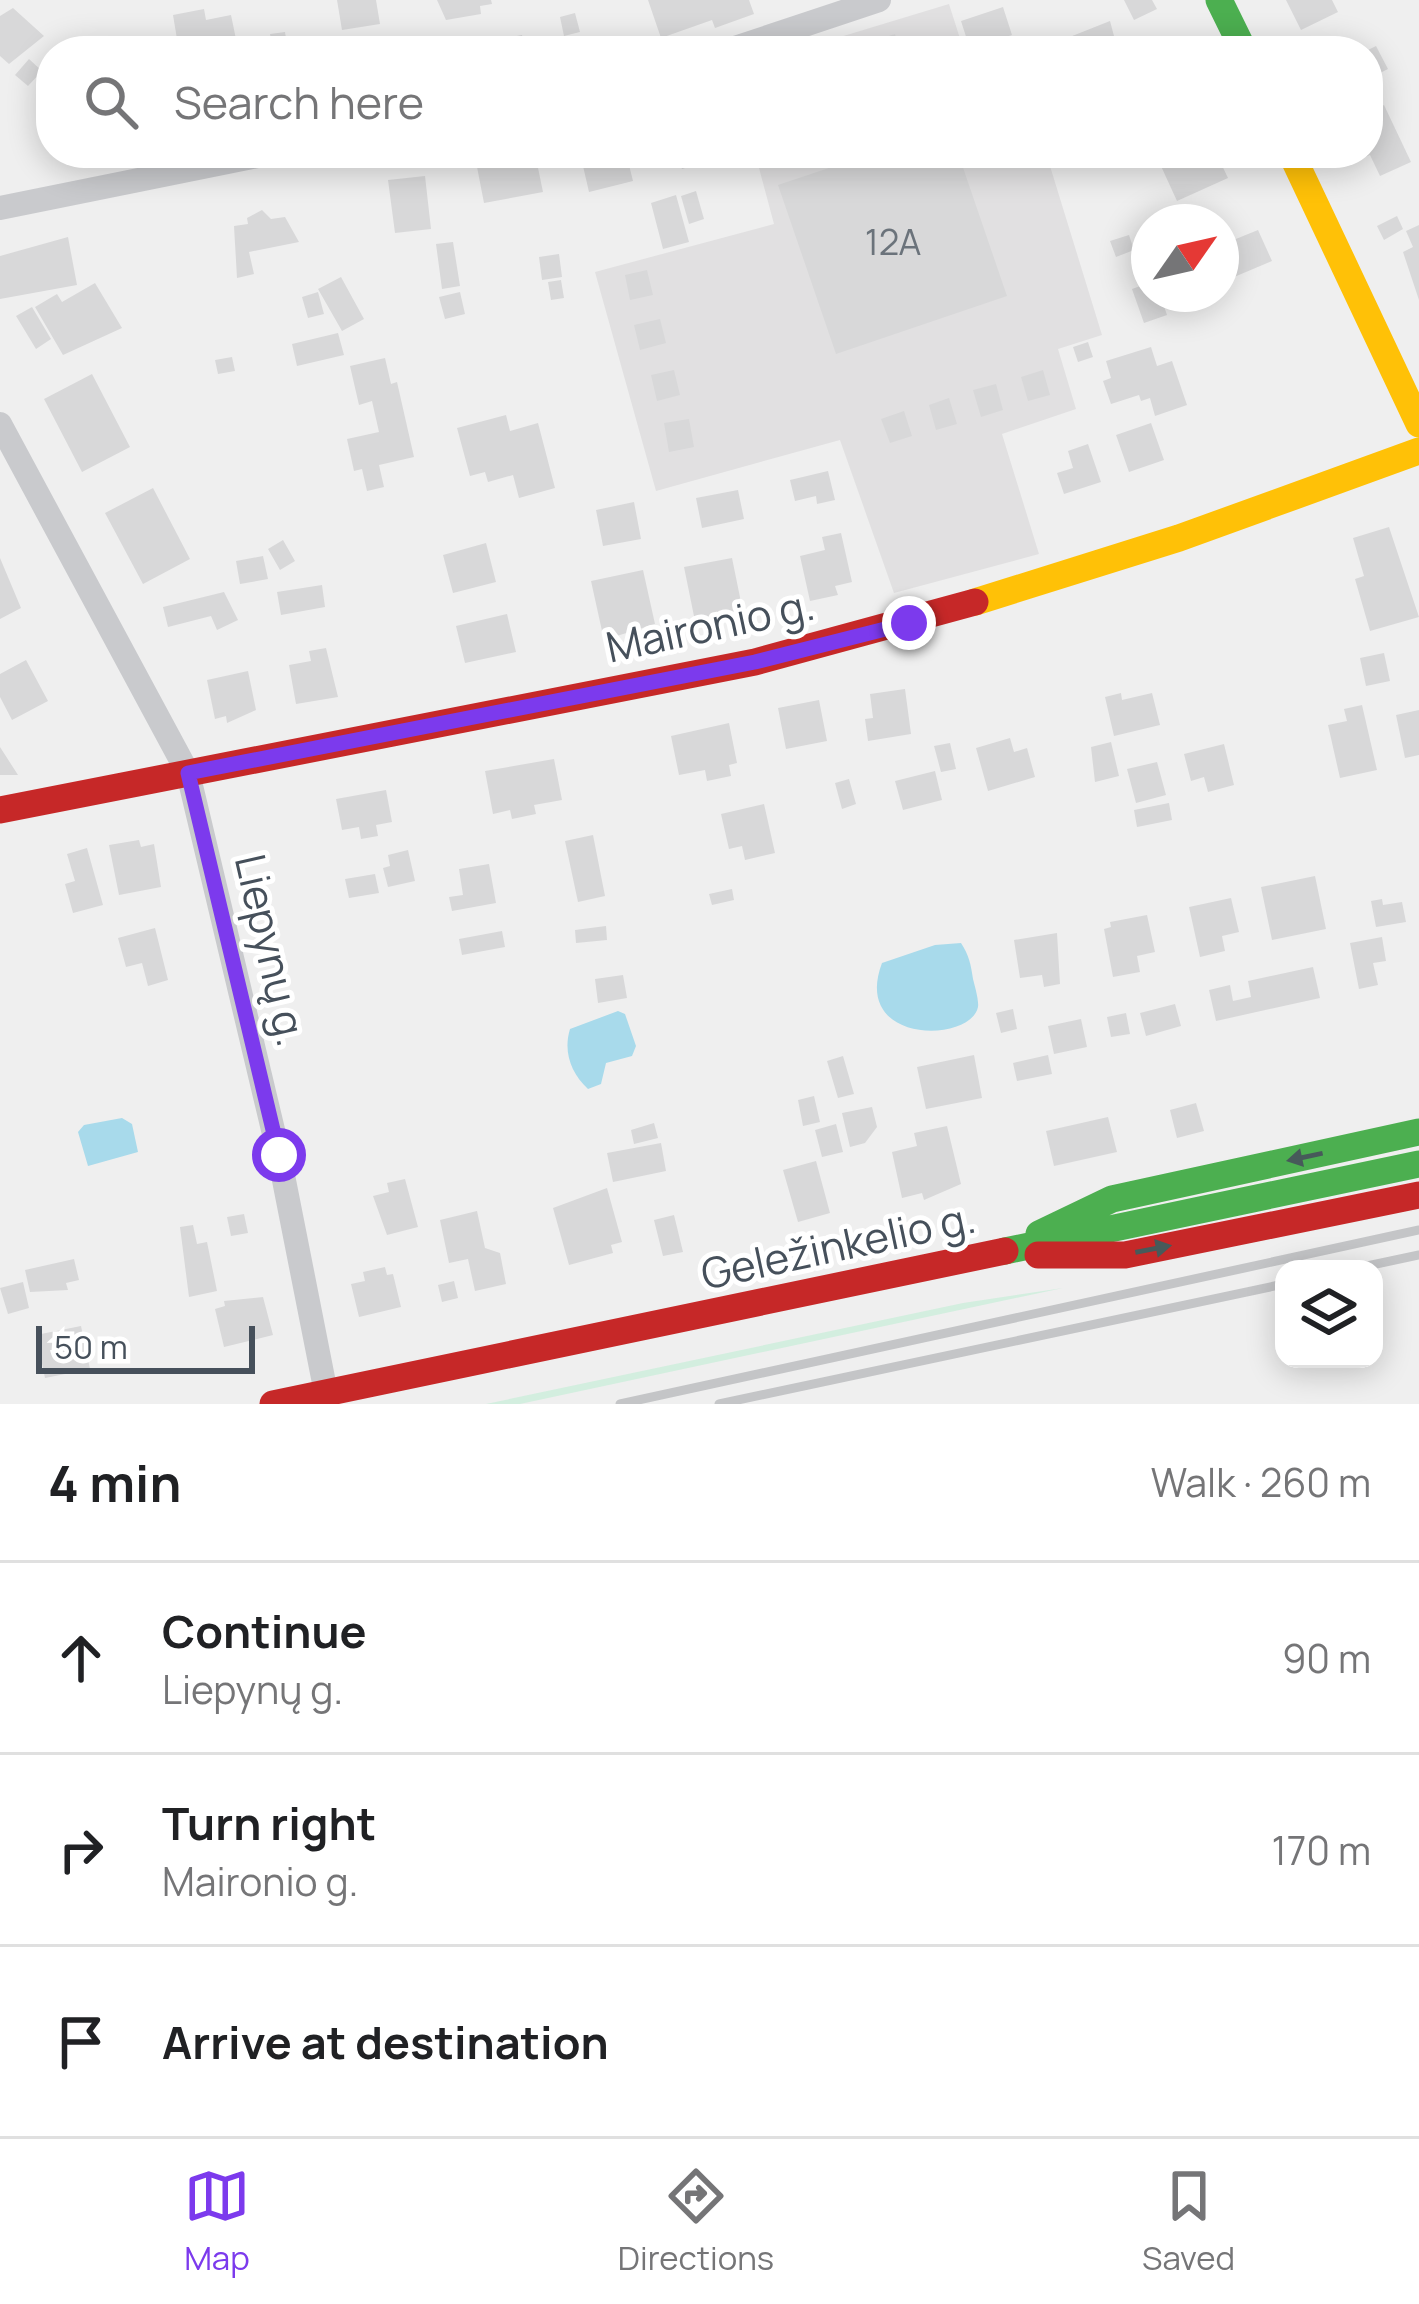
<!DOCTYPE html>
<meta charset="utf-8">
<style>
body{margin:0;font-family:Manrope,sans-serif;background:#f6f6f6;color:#202124}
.controls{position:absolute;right:36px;bottom:36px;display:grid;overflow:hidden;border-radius:24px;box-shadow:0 6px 30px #0003}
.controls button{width:108px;height:108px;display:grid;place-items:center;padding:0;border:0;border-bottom:3px solid #e0e0e0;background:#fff;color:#202124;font:60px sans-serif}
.compass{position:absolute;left:1131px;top:204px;width:108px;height:108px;border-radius:50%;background:#fff;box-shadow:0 6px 30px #0003;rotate:56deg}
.scale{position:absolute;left:36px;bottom:30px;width:219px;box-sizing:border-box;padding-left:12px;border:6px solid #46505b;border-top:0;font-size:33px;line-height:42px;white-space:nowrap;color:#46505b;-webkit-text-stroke:9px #fff;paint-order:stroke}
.stop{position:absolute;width:36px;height:36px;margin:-27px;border:9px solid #7c3aed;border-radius:50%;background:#fff}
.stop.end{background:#7c3aed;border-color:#fff;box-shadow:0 3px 12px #0008}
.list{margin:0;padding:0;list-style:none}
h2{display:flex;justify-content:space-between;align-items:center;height:156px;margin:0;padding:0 48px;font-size:51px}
h2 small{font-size:39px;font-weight:400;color:#757577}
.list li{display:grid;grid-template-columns:78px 1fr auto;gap:36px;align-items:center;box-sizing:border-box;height:192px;padding:0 48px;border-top:3px solid #e0e0e0}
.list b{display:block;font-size:45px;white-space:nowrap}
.list p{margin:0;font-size:39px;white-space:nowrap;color:#757577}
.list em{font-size:39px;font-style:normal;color:#757577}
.icon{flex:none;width:66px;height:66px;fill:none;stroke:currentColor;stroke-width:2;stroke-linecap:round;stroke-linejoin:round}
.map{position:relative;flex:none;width:1419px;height:1404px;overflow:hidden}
.search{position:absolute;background:#fff;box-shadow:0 6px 30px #0003;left:36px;right:36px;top:36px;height:132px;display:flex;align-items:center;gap:30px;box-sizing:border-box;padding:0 42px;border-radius:48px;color:#757577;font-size:45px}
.sheet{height:732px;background:#fff}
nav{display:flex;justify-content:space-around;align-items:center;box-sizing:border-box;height:168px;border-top:3px solid #e0e0e0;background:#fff;font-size:33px;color:#757577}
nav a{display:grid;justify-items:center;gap:6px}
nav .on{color:#7c3aed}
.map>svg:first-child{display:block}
.education{fill:#e1e0e1}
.green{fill:#d3eedf}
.water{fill:#a8daeb}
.building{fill:#d8d8d9}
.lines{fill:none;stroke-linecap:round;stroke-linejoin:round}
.street{stroke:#c9cacd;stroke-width:24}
.fast{stroke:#4caf50;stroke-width:27}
.slow{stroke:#ffc107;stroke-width:27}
.jam{stroke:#c62828;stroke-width:27}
.rail{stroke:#c4c5c7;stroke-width:9}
.oneway{fill:#475a5a}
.route{stroke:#7c3aed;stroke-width:15}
.labels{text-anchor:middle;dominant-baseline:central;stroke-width:10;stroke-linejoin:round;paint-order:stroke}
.number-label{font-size:36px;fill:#6b737b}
.street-label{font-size:42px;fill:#46505b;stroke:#fff}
</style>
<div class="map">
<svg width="1419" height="1404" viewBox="0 0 1419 1404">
<rect width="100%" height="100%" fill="#efefef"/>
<!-- education -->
<path class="education" d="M949,4L964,51H794Z
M755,153H1046L1102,335L1058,349L1076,409L1002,434L1039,554L894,593L840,440L656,491L595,272L774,224Z"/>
<!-- green -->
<path class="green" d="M1063,1288L520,1404H486L963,1303Z"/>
<!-- water -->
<path class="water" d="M961,943C969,955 971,965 973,979C975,987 979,1000 978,1007C971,1043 851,1045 882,963L935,945Z
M618,1011L625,1014L636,1046L632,1056L606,1063L601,1084L588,1089C571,1073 563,1052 570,1029Z
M122,1118L132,1124L138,1152L88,1166L78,1132L84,1125Z"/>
<!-- building -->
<path class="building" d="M337,0H376L380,24L342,30Z
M437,0H491L492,4L480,6L481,14L446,20Z
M648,0H749L754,14L715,28L712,20L661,38Z
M1124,0H1152L1157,9L1134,20Z
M1286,0H1332L1338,12L1301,30Z
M1003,7L1012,35L970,49L961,21Z
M13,8L44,36L9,64L0,56V16Z
M204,9L206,20L231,15L237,44L179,51L173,15Z
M575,13L580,32L564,36L560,17Z
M1110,21L1118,51H1055L1052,44Z
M285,32L288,50L273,51L270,34Z
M895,34L900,51H876L873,41Z
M522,35L526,51H488L486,42Z
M1376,46L1388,69L1368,79V50Z
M29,59L42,71L28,86L15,75Z
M1384,105L1411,162L1380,176L1370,155L1360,159L1357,153H1368V113Z
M494,153L526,156L528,165L537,163L543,192L484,203L477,167L495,163Z
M580,153H626L633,181L589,192Z
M677,153H728V154L682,169Z
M874,153H958L1007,296L836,354L778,185Z
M1155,153H1216L1228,178L1177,201Z
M425,176L431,229L395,233L388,180Z
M696,191L704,219L689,224L681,196Z
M676,195L689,242L663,249L651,203Z
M262,210L271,219L285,217L299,242L249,252L254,274L237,278L234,226L248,224L247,218Z
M1397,216L1403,229L1384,240L1377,226Z
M1419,225V300L1403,252L1413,247L1406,231Z
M1258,230L1272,261L1227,280L1221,245Z
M1129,235L1134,250L1116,257L1110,241Z
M68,237L77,285L0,299V256Z
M453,242L460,286L442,289L436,244Z
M559,254L562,277L542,280L539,257Z
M647,270L653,295L630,300L625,275Z
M341,277L364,319L342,331L318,289Z
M561,280L564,298L551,300L548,282Z
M95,283L122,328L63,355L35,307L57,294L62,302Z
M1149,283V294H1160L1167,315L1144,323L1132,289Z
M318,292L324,314L308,318L302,297Z
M460,292L465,314L445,319L439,297Z
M32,307L51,339L36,349L16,316Z
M660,319L666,343L640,350L634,325Z
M338,333L344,355L297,366L292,344Z
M1088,342L1093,357L1078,362L1073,347Z
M1151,347L1157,366L1172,361L1187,405L1155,416L1150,398L1141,401L1139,395L1111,404L1103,381L1111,378L1106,361Z
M232,357L235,371L218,374L215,360Z
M385,358L391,384L397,382L414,457L379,465L384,487L367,491L362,469L354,471L347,439L379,432L372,401L359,405L350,366Z
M674,370L680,395L657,401L651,375Z
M1043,370L1050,395L1028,401L1021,377Z
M92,374L130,447L82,472L44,399Z
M996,384L1003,410L981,417L973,390Z
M949,398L957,424L936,430L929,405Z
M904,411L912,436L890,443L881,419Z
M506,415L510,431L538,423L555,488L519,498L513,475L488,482L485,472L470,476L457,428Z
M689,419L694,447L669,452L664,423Z
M1151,423L1164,460L1129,472L1116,435Z
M1088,444L1101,482L1064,494L1057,473L1073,468L1068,451Z
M828,471L835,500L817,504L816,496L795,501L790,480Z
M153,488L190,559L143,584L105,513Z
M738,490L744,519L702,528L696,498Z
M634,502L641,539L603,546L596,510Z
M1389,527L1419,617L1370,631L1355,579L1364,576L1353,538Z
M841,533L852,582L835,586L838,595L810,601L800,556L825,550L822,537Z
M283,540L295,561L280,570L268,549Z
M486,543L496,582L453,593L443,555Z
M263,556L268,579L240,584L236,561Z
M0,558L21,608L0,619Z
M732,558L743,612L695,621L684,567Z
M643,570L655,624L604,640L591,581Z
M322,585L325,607L281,615L277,592Z
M224,592L238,620L217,630L211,616L168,627L163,607Z
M507,614L516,652L465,663L456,626Z
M326,648L338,697L296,704L289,665L311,661L309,651Z
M1384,653L1390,681L1366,686L1360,658Z
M26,660L48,701L12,720L0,697V674Z
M248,671L256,710L227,723L226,716L215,719L207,680Z
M905,689L911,734L868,741L865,719L873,718L870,694Z
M1121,693L1122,700L1152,693L1160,725L1114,736L1105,697Z
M819,700L827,741L786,749L778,708Z
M1362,705L1377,770L1340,778L1328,725L1347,721L1344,709Z
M1419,710V755L1405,758L1396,715Z
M729,723L737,763L729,765L731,776L707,781L705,770L679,775L671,736Z
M1010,738L1014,752L1027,748L1035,777L988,791L976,748Z
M1111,742L1119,776L1095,782L1091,747Z
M950,743L956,769L941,772L934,746Z
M1224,744L1234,785L1208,792L1204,777L1191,781L1184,754Z
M0,747L18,775H0Z
M554,759L562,800L534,805L536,814L512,819L510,810L493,814L485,771Z
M1157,762L1166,795L1136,803L1127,769Z
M935,771L942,800L903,810L895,781Z
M849,779L856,804L842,809L835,783Z
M386,790L392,822L376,825L378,836L361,839L359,827L342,830L336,799Z
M1169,803L1172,820L1137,827L1134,810Z
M764,804L775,853L745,860L742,846L729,849L721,814Z
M593,835L605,896L578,902L565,841Z
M139,840L141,847L154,844L161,887L119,895L109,845Z
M87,848L103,905L73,913L65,884L75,881L67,854Z
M408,850L415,881L388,887L383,868L390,866L388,855Z
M489,864L496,903L452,911L449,897L463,895L459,869Z
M375,874L379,893L349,898L345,879Z
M1315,876L1326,929L1272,940L1261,887Z
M732,889L734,900L712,905L709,894Z
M1231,898L1239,932L1222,936L1225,951L1200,957L1189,907Z
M1382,899L1383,905L1402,902L1406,922L1376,927L1371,901Z
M1147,915L1155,952L1137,956L1140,972L1113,977L1104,929L1111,927L1110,922Z
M606,926L607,940L576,943L575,930Z
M155,928L168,980L148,986L142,963L126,967L118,938Z
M502,931L505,947L462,955L459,939Z
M1057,933L1060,984L1044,987L1042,975L1020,978L1014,940Z
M1382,937L1386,961L1373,963L1378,985L1359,989L1350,943Z
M1313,967L1320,998L1216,1021L1209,990L1230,985L1233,1001L1251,997L1248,981Z
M623,975L627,998L598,1003L595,979Z
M1175,1004L1181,1026L1146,1036L1140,1013Z
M1013,1009L1017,1029L1001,1033L996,1013Z
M1126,1013L1130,1034L1111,1037L1107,1017Z
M1081,1019L1087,1047L1054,1054L1048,1026Z
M974,1055L982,1098L926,1109L917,1067Z
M1048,1055L1052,1074L1017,1081L1013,1063Z
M843,1056L854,1094L838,1098L827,1061Z
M814,1096L820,1122L803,1126L798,1100Z
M1196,1103L1204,1131L1177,1138L1170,1110Z
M872,1107L877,1127L865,1143L850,1147L842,1113Z
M1108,1117L1117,1152L1054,1166L1046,1131Z
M654,1123L658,1138L634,1144L631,1130Z
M836,1124L843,1152L822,1157L815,1130Z
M947,1126L961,1184L924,1200L922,1193L902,1198L892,1152L917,1146L914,1133Z
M661,1143L666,1171L613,1182L607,1153Z
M816,1161L830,1213L798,1222L783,1170Z
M405,1179L418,1227L387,1235L373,1196L389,1192L387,1183Z
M607,1188L622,1242L611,1245L613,1253L569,1265L553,1208Z
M477,1211L485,1248L500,1253L506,1284L475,1291L468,1259L449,1263L440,1220Z
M244,1214L248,1233L231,1236L227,1217Z
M674,1215L683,1252L663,1256L654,1220Z
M193,1225L197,1244L207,1242L217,1291L189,1297L180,1227Z
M74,1259L79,1280L66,1283L68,1290L30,1292L25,1270Z
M385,1267L387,1275L393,1274L401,1307L359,1317L351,1284L365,1281L363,1272Z
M454,1281L458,1298L442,1302L438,1285Z
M23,1282L29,1308L8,1314L0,1288Z
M263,1297L273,1335L224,1347L215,1309L225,1306L224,1301Z
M81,1326L90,1369L45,1378L36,1335Z"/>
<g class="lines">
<!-- street -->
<path class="street" d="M726,51L879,0
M0,208L272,153
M0,424L188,773L279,1155L326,1393"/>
<!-- fast -->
<path class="fast" d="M1219,0L1244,51
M1039,1234L1112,1199L1419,1132
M1005,1251L1419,1164"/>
<!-- slow -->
<path class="slow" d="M1291,153L1419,424
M975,602L1179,538L1419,451"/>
<!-- jam -->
<path class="jam" d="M0,810L755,662L975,602
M1038,1255H1125L1419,1195
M273,1404L1005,1251"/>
<!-- rail -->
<path class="rail" d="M1353,1269L1419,1255
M620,1404L1419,1230
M719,1404L1284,1284"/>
</g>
<!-- one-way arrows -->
<defs><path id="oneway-solid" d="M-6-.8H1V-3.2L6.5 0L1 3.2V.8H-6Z" transform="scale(3)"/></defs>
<g class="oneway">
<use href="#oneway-solid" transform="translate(1305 1157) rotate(168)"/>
<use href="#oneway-solid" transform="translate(1153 1249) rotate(-11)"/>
</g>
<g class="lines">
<!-- route -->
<path class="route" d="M279,1155L188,773L755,662L909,623"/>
</g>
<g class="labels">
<!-- number labels -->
<g class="number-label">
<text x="893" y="241">12A</text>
</g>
<!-- street labels -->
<g class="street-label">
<text transform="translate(710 625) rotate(-12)">Maironio g.</text>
<text transform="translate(272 950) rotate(77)">Liepynų g.</text>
<text transform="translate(838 1245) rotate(-12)">Geležinkelio g.</text>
</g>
</g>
</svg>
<div class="controls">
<button><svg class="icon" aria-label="layers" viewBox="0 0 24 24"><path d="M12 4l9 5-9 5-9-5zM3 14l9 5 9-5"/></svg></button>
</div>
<svg class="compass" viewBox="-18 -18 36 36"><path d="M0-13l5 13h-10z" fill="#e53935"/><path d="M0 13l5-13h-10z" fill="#757577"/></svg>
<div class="scale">50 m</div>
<div class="stop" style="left:279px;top:1155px"></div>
<div class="stop end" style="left:909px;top:623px"></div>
<div class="search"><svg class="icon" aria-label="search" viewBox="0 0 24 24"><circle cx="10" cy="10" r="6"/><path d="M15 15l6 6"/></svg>Search here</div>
</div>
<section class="sheet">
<h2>4 min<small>Walk · 260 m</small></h2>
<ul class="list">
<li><svg class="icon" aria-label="ahead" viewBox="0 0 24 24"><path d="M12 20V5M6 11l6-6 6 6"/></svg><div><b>Continue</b><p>Liepynų g.</p></div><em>90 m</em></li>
<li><svg class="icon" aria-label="right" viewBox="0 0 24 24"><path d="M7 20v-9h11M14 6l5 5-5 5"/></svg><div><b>Turn right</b><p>Maironio g.</p></div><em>170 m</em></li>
<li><svg class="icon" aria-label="arrive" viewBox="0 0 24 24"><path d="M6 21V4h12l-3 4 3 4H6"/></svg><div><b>Arrive at destination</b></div></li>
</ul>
</section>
<nav>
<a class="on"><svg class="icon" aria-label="map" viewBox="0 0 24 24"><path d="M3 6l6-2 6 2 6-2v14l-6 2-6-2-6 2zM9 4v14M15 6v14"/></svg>Map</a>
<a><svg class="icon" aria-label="directions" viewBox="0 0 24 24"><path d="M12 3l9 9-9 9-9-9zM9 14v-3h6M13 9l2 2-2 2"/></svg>Directions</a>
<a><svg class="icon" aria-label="saved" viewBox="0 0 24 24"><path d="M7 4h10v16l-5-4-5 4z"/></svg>Saved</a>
</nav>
